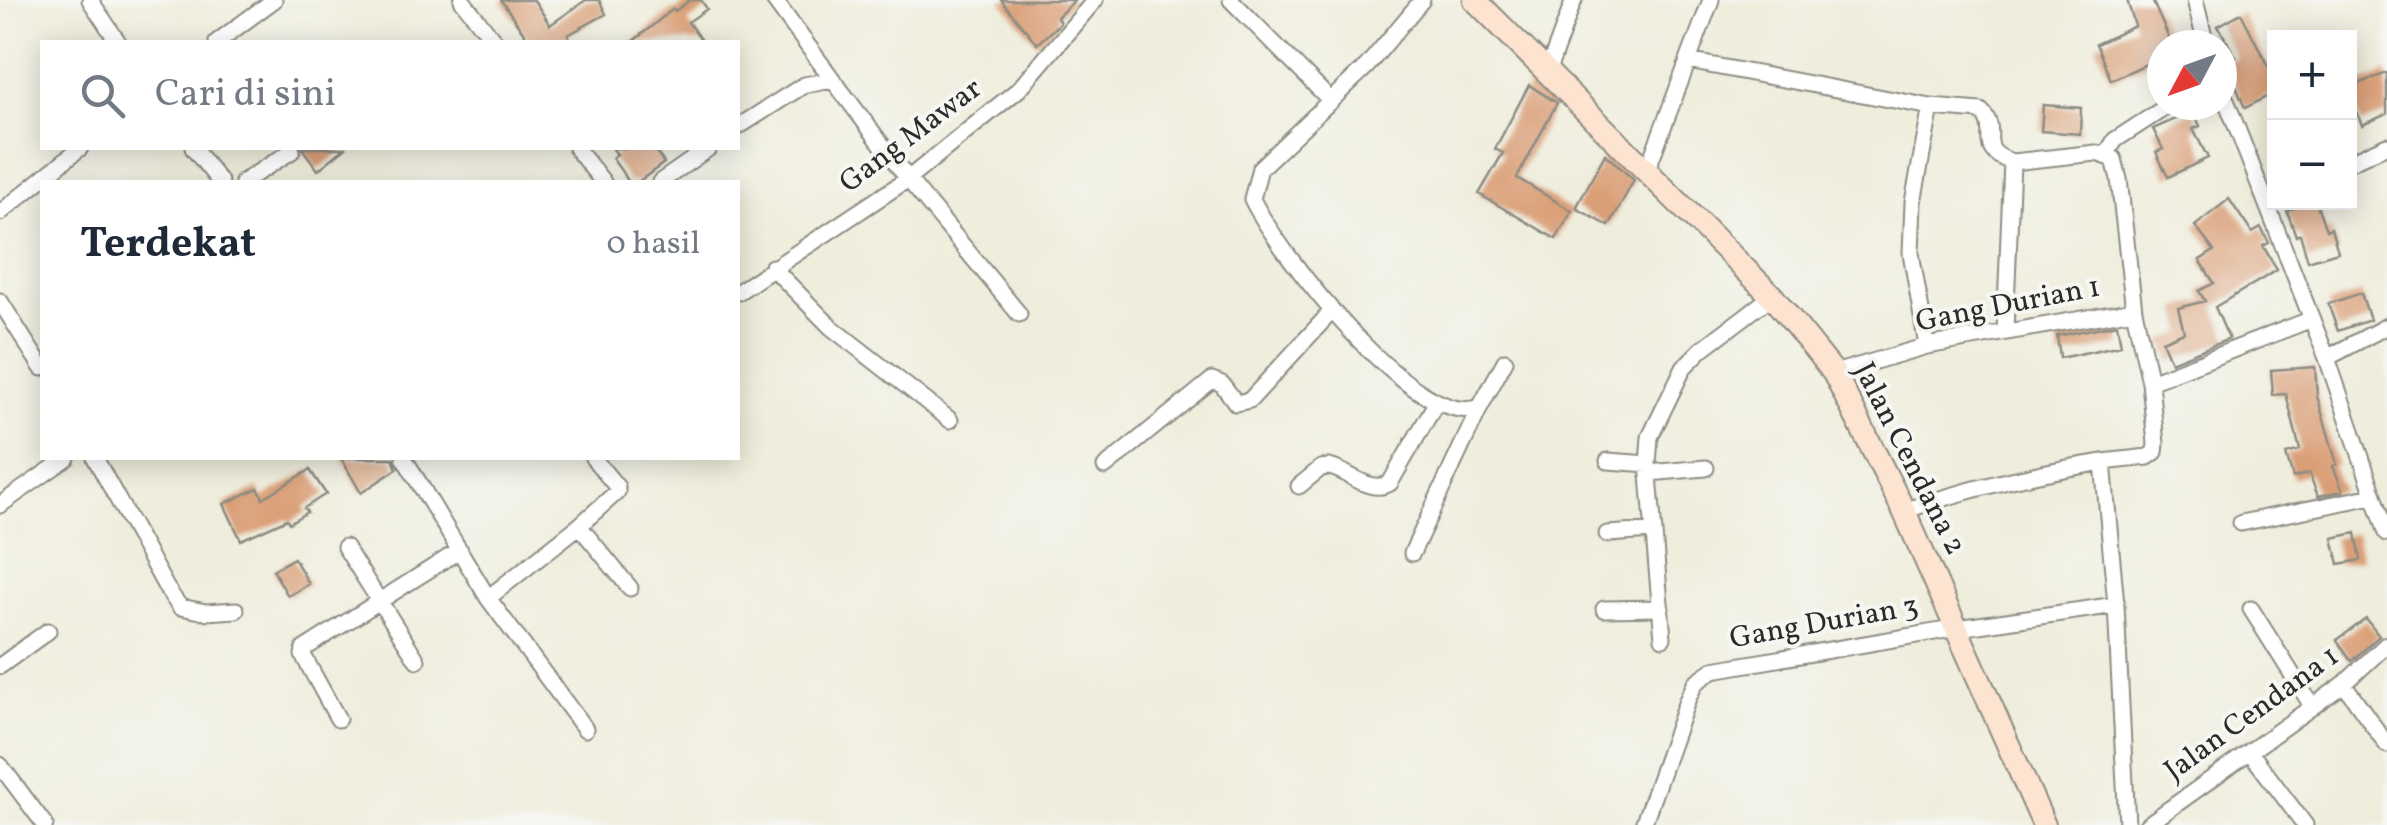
<!DOCTYPE html>
<html lang="id">
<meta charset="utf-8">
<style>
body{margin:0;font-family:Vollkorn,serif;background:#f6f6f7;color:#1f2937}
.controls{position:absolute;right:30px;top:30px;display:grid;overflow:hidden;border-radius:0px;box-shadow:0 5px 25px #0003}
.controls button{width:90px;height:90px;display:grid;place-items:center;padding:0;border:0;border-bottom:2px solid #e0e1e3;background:#fff;color:#1f2937;font:50px sans-serif}
.compass{position:absolute;left:2147px;top:30px;width:90px;height:90px;border-radius:50%;background:#fff;box-shadow:0 5px 25px #0003;rotate:229deg}
.list{margin:0;padding:0;list-style:none}
h2{display:flex;justify-content:space-between;align-items:center;height:130px;margin:0;padding:0 40px;font-size:42px}
h2 small{font-size:32px;font-weight:400;color:#747a83}
.icon{flex:none;width:55px;height:55px;fill:none;stroke:currentColor;stroke-width:2;stroke-linecap:round;stroke-linejoin:round}
.map{position:relative;flex:none;width:2387px;height:825px;overflow:hidden}
.search{position:absolute;background:#fff;box-shadow:0 5px 25px #0003;left:40px;top:40px;width:700px;height:110px;display:flex;align-items:center;gap:25px;box-sizing:border-box;padding:0 35px;border-radius:0px;color:#747a83;font-size:38px}
.panel{position:absolute;background:#fff;box-shadow:0 5px 25px #0003;left:40px;top:180px;width:700px;height:280px;border-radius:0px}
.map>svg:first-child{display:block}
.building{fill:#da9f77}
.lines{fill:none;stroke-linecap:round;stroke-linejoin:round}
.street-casing{stroke:#8d8c83;stroke-width:19}
.secondary-casing{stroke:#8d8c83;stroke-width:26}
.street{stroke:#fff;stroke-width:15}
.secondary{stroke:#fde4d0;stroke-width:22}
.labels{text-anchor:middle;dominant-baseline:central;stroke-width:8;stroke-linejoin:round;paint-order:stroke}
.street-label{font-size:30px;fill:#2b2b2b;stroke:#f6f6f2}
</style>
<div class="map">
<svg width="2387" height="825" viewBox="0 0 2387 825">
<rect width="100%" height="100%" fill="#f6f6f2"/>
<filter id="ink" filterUnits="userSpaceOnUse"><feTurbulence type="fractalNoise" baseFrequency=".01" numOctaves="2"/><feDisplacementMap in="SourceGraphic" scale="20" xChannelSelector="R" yChannelSelector="G"/><feConvolveMatrix kernelMatrix="1 2 1 2 8 2 1 2 1" color-interpolation-filters="sRGB"/></filter>
<filter id="wash" filterUnits="userSpaceOnUse"><feTurbulence type="fractalNoise" baseFrequency=".0048" numOctaves="4" result="noise"/><feDisplacementMap in="SourceGraphic" scale="40" xChannelSelector="R" yChannelSelector="G"/><feGaussianBlur stdDeviation="2.25" result="paint"/><feColorMatrix in="noise" values="0 0 0 0 0 0 0 0 0 0 0 0 0 0 0 0 0 1.4 0 .05"/><feComposite in="paint" operator="in"/></filter>
<g filter="url(#wash)">
<rect width="100%" height="100%" fill="#efeddb"/>
<g id="blocks">
<!-- building -->
<path class="building" d="M501,0H534L550,25L586,0H599L606,14L568,35L572,42H530Z
M690,0H701L707,9L688,22L702,42H632L673,9L675,11Z
M1001,0H1075L1057,17L1060,23L1037,44Z
M2127,0H2152L2172,45H2162V57L2111,80L2096,44L2135,26Z
M2241,13L2274,78V93L2245,108L2226,63L2236,57L2218,26Z
M2387,73V114L2362,125L2353,104L2350,106V87Z
M1529,85L1557,103L1517,178L1572,211L1556,239L1479,194L1503,153L1495,149Z
M2043,105L2081,108L2080,134L2041,131Z
M2193,111L2200,126L2193,129L2208,158L2168,177L2156,152L2163,149L2153,129Z
M302,148H345L318,170Z
M612,148H653L664,163L638,182H629L612,158L617,154Z
M1605,154L1634,180L1609,226L1576,208Z
M2229,199L2252,233L2261,228L2269,243L2263,246L2277,270L2215,307L2229,339L2171,362L2162,341L2184,332L2178,308L2205,301L2199,291L2214,283L2200,260L2214,251L2195,226Z
M2309,202H2316L2326,230L2331,228L2338,252L2308,261L2300,234L2296,236L2287,211Z
M2361,293L2370,320L2338,331L2328,304Z
M2117,324L2121,345L2060,358L2057,336Z
M2315,367L2317,396L2337,464L2333,466L2343,491L2318,496L2309,473L2293,478L2286,454L2300,450L2286,394L2273,395L2271,370Z
M341,458H393L397,469L361,493Z
M310,470L326,494L304,508L307,512L289,523L287,519L241,540L224,504L258,488L263,498Z
M2356,533L2361,560L2339,564L2333,538Z
M294,558L309,584L288,596L273,570Z
M2366,619L2379,636L2352,661L2337,640Z"/>
</g>
</g>
<g filter="url(#ink)">
<use href="#blocks" fill-opacity="0" stroke="#8d8c83" stroke-width="2.5"/>
<g class="lines">
<!-- street casing -->
<g class="street-casing">
<path id="street" d="M90,0L118,42
M462,0L495,42
M774,0L833,80
M1231,0L1331,101
M1422,0L1367,66L1260,168L1252,199C1277,251 1417,433 1480,407L1505,361
M2195,0L2206,45
M217,42L274,0
M1688,61L1931,107
M1547,73L1574,0
M2222,90L2327,358L2387,533
M738,127L804,85L833,80L908,179L1019,314
M193,148L220,182
M576,148L603,182
M2106,155L2115,140L2169,105
M2012,162L2096,153L2114,159L2119,179L2134,310L2150,382L2156,444L2155,452L2148,457L2103,462L2116,605L2127,825
M2350,162L2387,145
M1647,170L1711,0
M243,182L292,151
M660,182L709,148
M0,213L80,148
M772,267L831,327L950,420
M738,292L908,179L1019,89L1095,0
M0,301L42,368
M1927,346L1911,253L1913,202L1931,107L1981,111C2002,132 1973,149 2012,162L2005,332
M2327,358L2387,326
M1834,373L1927,346L2134,310
M2150,382L2312,319
M95,458L167,589L180,607L206,612L236,610
M404,458L488,598L585,729
M1608,461L1648,464
M1105,467L1212,380L1222,384L1236,403L1250,400L1331,312
M1649,473L1706,468
M1299,486L1321,468L1329,467C1350,471 1369,495 1390,483L1436,403
M0,505L67,458
M1904,511C1969,488 2034,473 2103,462
M2241,523L2373,496
M579,526L630,588
M1607,534L1654,531
M345,547L417,660
M1412,553L1480,407
M488,598L579,526L617,492V487L593,458
M1604,609L1661,608
M2251,609L2312,706
M1663,638L1648,464L1650,437L1684,367L1702,349L1772,296
M0,666L48,631
M2344,684L2387,745
M338,719L303,655L304,649L460,550
M2250,752L2305,825
M0,765L45,825
M1643,825L1688,698L1696,682L1713,670L1958,628L2116,605
M2147,825L2344,684L2387,644"/>
</g>
<!-- secondary casing -->
<g class="secondary-casing">
<path id="secondary" d="M1475,0L1772,296L1834,373L1904,511L2044,825"/>
</g>
<!-- street -->
<use href="#street" class="street"/>
<!-- secondary -->
<use href="#secondary" class="secondary"/>
</g>
</g>
<g class="labels">
<!-- street labels -->
<g class="street-label">
<text transform="translate(911 136) rotate(-37)">Gang Mawar</text>
<text transform="translate(2008 305) rotate(-11)">Gang Durian 1</text>
<text transform="translate(1909 459) rotate(63)">Jalan Cendana 2</text>
<text transform="translate(1824 623) rotate(-10)">Gang Durian 3</text>
<text transform="translate(2252 714) rotate(-36)">Jalan Cendana 1</text>
</g>
</g>
</svg>
<div class="controls">
<button>+</button>
<button>−</button>
</div>
<svg class="compass" viewBox="-18 -18 36 36"><path d="M0-13l5 13h-10z" fill="#e53935"/><path d="M0 13l5-13h-10z" fill="#747a83"/></svg>
<div class="search"><svg class="icon" aria-label="search" viewBox="0 0 24 24"><circle cx="10" cy="10" r="6"/><path d="M15 15l6 6"/></svg>Cari di sini</div>
<section class="panel">
<h2>Terdekat<small>0 hasil</small></h2>
<ul class="list">
</ul>
</section>
</div>
